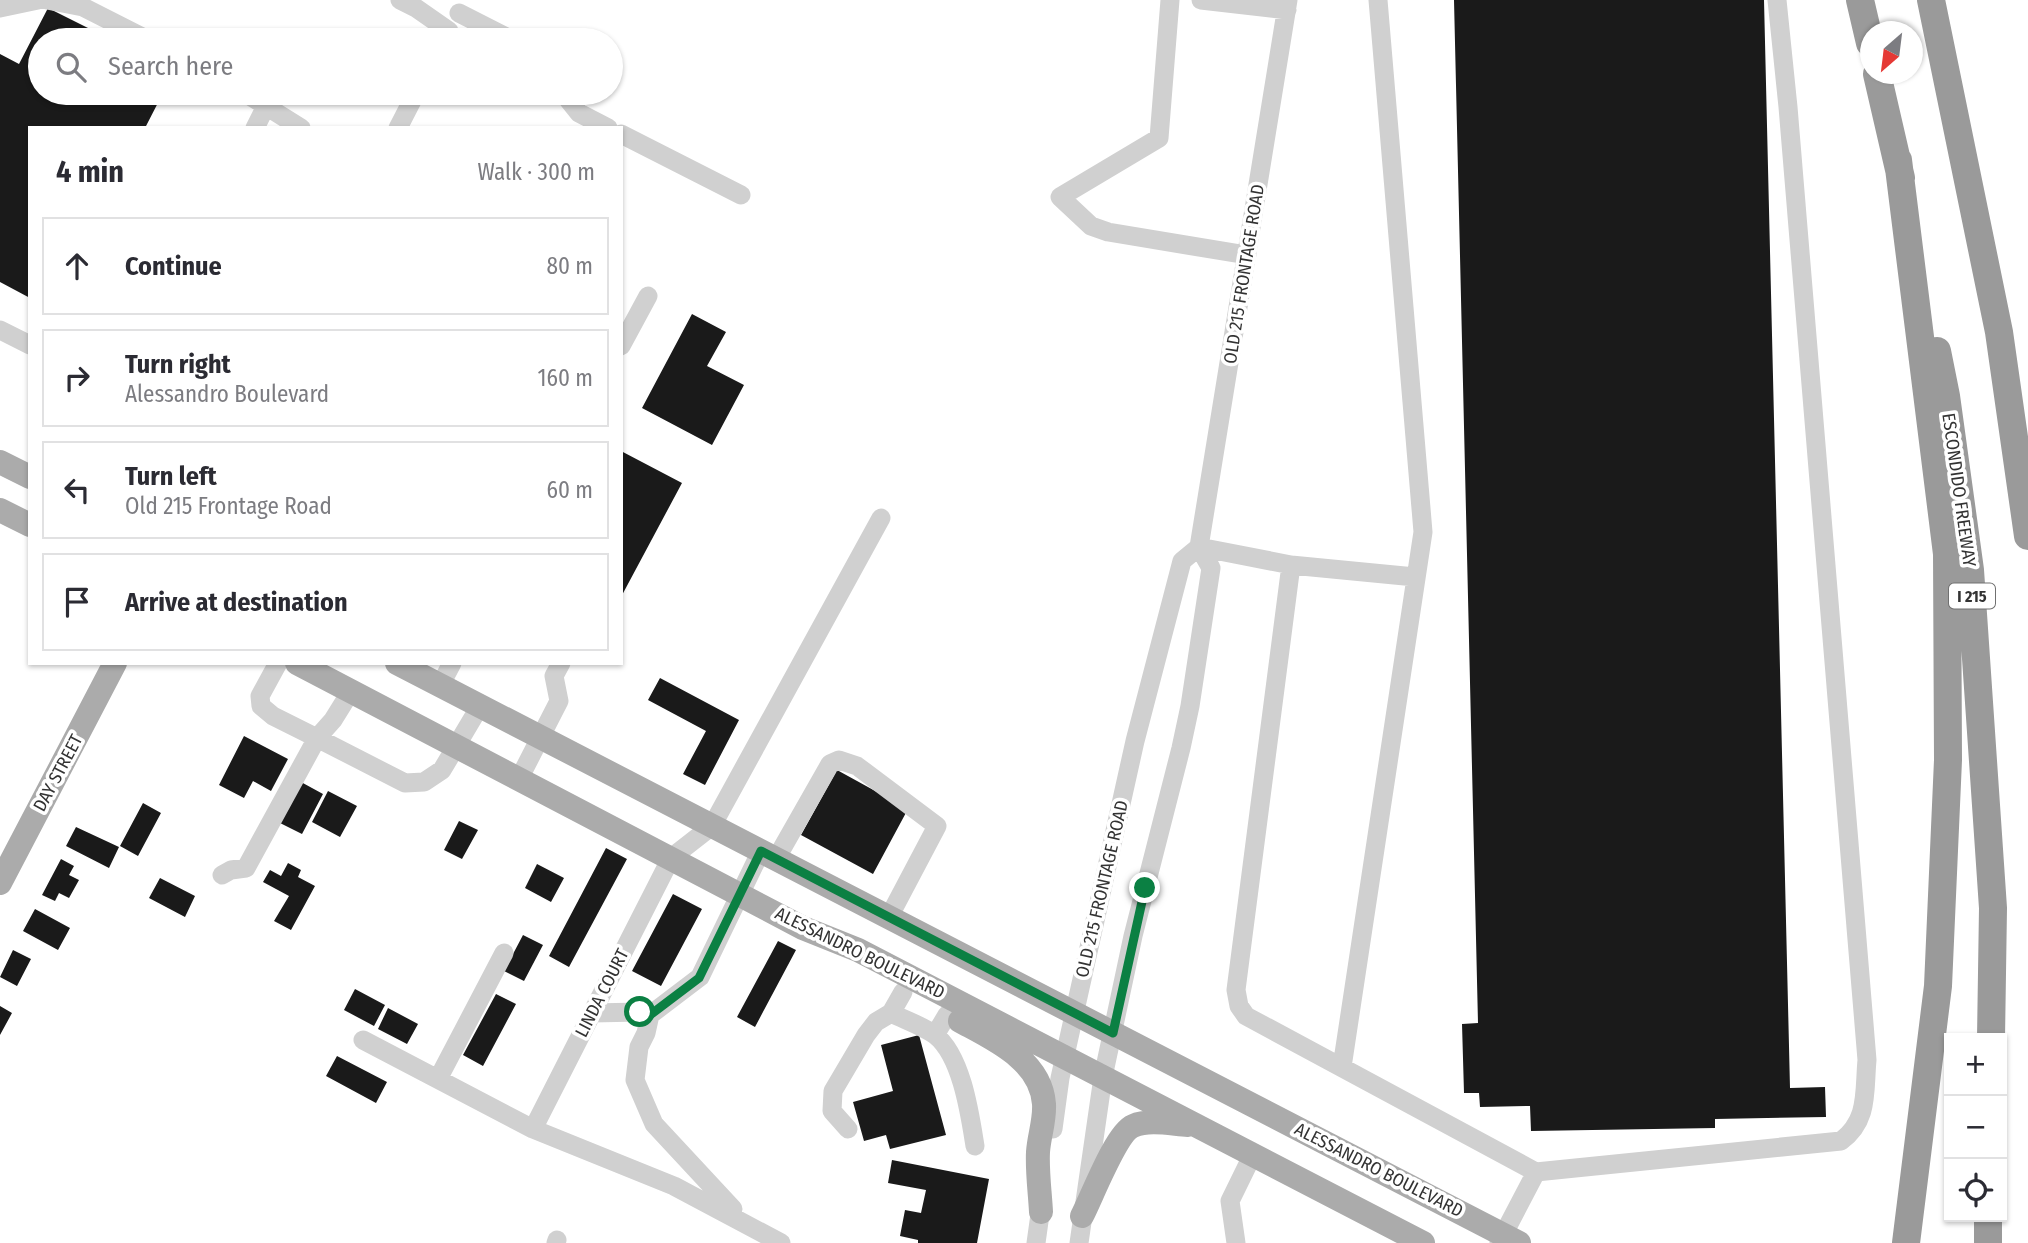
<!DOCTYPE html>
<meta charset="utf-8">
<style>
body{margin:0;font-family:"Fira Sans Condensed",sans-serif;background:#f7f7f7;color:#2b2b33}
.controls{position:absolute;right:21px;bottom:21px;display:grid;overflow:hidden;border-radius:0px;box-shadow:0 2px 5px #0004}
.controls button{width:63px;height:63px;display:grid;place-items:center;padding:0;border:0;border-bottom:2px solid #e1e1e2;background:#fff;color:#2b2b33;font:35px sans-serif}
.compass{position:absolute;left:1860px;top:21px;width:63px;height:63px;border-radius:50%;background:#fff;box-shadow:0 2px 5px #0004;rotate:208deg}
.stop{position:absolute;width:21px;height:21px;margin:-16px;border:5px solid #0b8043;border-radius:50%;background:#fff}
.stop.end{background:#0b8043;border-color:#fff;box-shadow:0 2px 7px #0008}
.list{margin:0;padding:0;list-style:none}
h2{display:flex;justify-content:space-between;align-items:center;height:91px;margin:0;padding:0 28px;font-size:30px}
h2 small{font-size:23px;font-weight:400;color:#7c7c81}
.list li{display:grid;grid-template-columns:46px 1fr auto;gap:21px;align-items:center;box-sizing:border-box;height:98px;margin:0 14px 14px;padding:0 14px;border:2px solid #e1e1e2;border-radius:0px}
.list b{display:block;font-size:26px;white-space:nowrap}
.list p{margin:0;font-size:23px;white-space:nowrap;color:#7c7c81}
.list em{font-size:23px;font-style:normal;color:#7c7c81}
.icon{flex:none;width:38px;height:38px;fill:none;stroke:currentColor;stroke-width:2;stroke-linecap:round;stroke-linejoin:round}
.map{position:relative;flex:none;width:2028px;height:1243px;overflow:hidden}
.search{position:absolute;background:#fff;box-shadow:0 2px 5px #0004;left:28px;top:28px;width:595px;height:77px;display:flex;align-items:center;gap:18px;box-sizing:border-box;padding:0 24px;border-radius:38px;color:#7c7c81;font-size:26px}
.panel{position:absolute;background:#fff;box-shadow:0 2px 5px #0004;left:28px;top:126px;width:595px;height:539px;border-radius:0px}
.map>svg:first-child{display:block}
.building{fill:#1a1a1a}
.lines{fill:none;stroke-linecap:round;stroke-linejoin:round}
.minor{stroke:#d0d0d0;stroke-width:19}
.major{stroke:#ababab;stroke-width:24}
.highway{stroke:#9a9a9a;stroke-width:28}
.route{stroke:#0b8043;stroke-width:9}
.labels{text-anchor:middle;dominant-baseline:central;stroke-width:7;stroke-linejoin:round;paint-order:stroke}
.shield{fill:#fff;stroke:#707070;stroke-width:2}
.shield-label{font-size:16px;font-weight:bold;fill:#333}
.street-label{font-size:18px;fill:#333;stroke:#fff}
</style>
<div class="map">
<svg width="2028" height="1243" viewBox="0 0 2028 1243">
<rect width="100%" height="100%" fill="#fff"/>
<!-- building -->
<path class="building" d="M1454,0H1764L1790,1088L1825,1087L1826,1117L1715,1119V1128L1531,1131L1530,1106L1480,1107L1479,1093H1464L1462,1024L1478,1023Z
M48,8L112,40H40V93H163L145,128H30V298L0,282V54L19,64Z
M692,314L726,332L707,366L744,385L712,445L642,408Z
M621,451L682,483L621,597Z
M660,678L739,720L705,785L683,774L706,731L648,700Z
M244,736L288,759L271,791L253,781L244,798L219,785Z
M837,770L908,809L873,874L801,835Z
M301,782L323,794L302,834L280,823Z
M328,791L357,806L340,837L312,822Z
M143,803L161,813L138,856L120,846Z
M459,821L478,830L462,859L444,850Z
M76,827L119,847L109,868L66,846Z
M606,848L627,859L569,967L549,956Z
M61,859L74,866L69,875L79,880L69,898L59,893L55,901L42,895Z
M288,863L301,870L298,877L315,886L291,930L274,921L289,896L263,882L270,870L281,876Z
M537,864L564,878L551,902L525,888Z
M160,878L195,896L185,917L149,898Z
M673,894L702,909L661,986L632,971Z
M35,909L70,928L58,950L23,931Z
M523,935L543,945L524,981L504,971Z
M778,941L796,950L755,1027L737,1017Z
M13,950L31,959L17,986L0,977Z
M355,989L385,1005L374,1026L344,1010Z
M496,994L516,1004L483,1066L463,1055Z
M0,1006L12,1013L0,1035Z
M388,1008L418,1024L407,1044L378,1029Z
M919,1035L946,1135L890,1149L886,1135L864,1141L853,1102L893,1091L881,1045Z
M337,1056L387,1082L376,1103L326,1076Z
M892,1160L989,1179L977,1243H918V1240L900,1236L905,1210L921,1213L926,1190L888,1183Z"/>
<g class="lines">
<!-- minor -->
<path class="minor" d="M47,0L83,7L148,40
M400,0L416,8L449,31
M1170,0L1159,138L1060,197L1091,226L1108,232L1247,255
M1201,0L1287,10
M0,8L38,0
M459,13L512,40
M245,93L301,128
M563,93L579,113L608,128
M255,128L266,106
M398,128L416,93
M621,134L741,195
M0,330L30,345
M621,346L648,296
M1199,547L1291,565L1415,577
M1291,565L1236,990L1239,1006L1246,1016L1536,1172L1841,1141C1869,1120 1864,1092 1867,1060L1788,107L1777,0
M278,663L260,696L261,706L273,716L317,738L333,720L351,691
M440,686L452,663
M519,779L559,701L554,676L561,663
M776,859L830,764L839,760L857,766L937,826L889,917
M222,875L231,870L246,868L317,738L405,783L424,782L442,770L480,706
M592,1013L640,1012L650,1015L646,1033L639,1047L635,1080L654,1124L733,1209
M891,1013L903,992
M650,1015L700,977L761,851
M935,1035L947,1015
M363,1040L533,1129L674,1186L781,1243
M1342,1067L1423,532L1378,0
M438,1079L504,953
M533,1129L671,858L712,826L881,518
M848,1129L832,1111L833,1091L866,1035L876,1022L891,1013C905,1020 923,1026 935,1035C962,1056 970,1115 975,1146
M1053,1129L1060,1078L1135,741L1182,561L1199,547
M556,1243L557,1240
M1036,1243L1042,1200
M1079,1243L1103,1077L1133,936L1181,748L1190,706L1211,568L1199,547L1288,0
M1236,1243L1230,1201L1253,1154
M1499,1243L1536,1172"/>
<!-- major -->
<path class="major" d="M0,462L30,477
M0,510L30,525
M297,663L803,928L858,950L1423,1243
M397,663L1519,1243
M0,883L115,663
M960,1021C993,1039 1041,1060 1044,1104C1045,1121 1039,1136 1038,1152C1037,1172 1040,1192 1041,1212
M1082,1216C1092,1197 1116,1133 1133,1126C1149,1119 1171,1124 1188,1125"/>
<!-- highway -->
<path class="highway" d="M1860,0L1870,43
M1931,0L1999,332L2028,536
M1877,74L1901,178
M1898,160L1947,554L1948,760L1938,986L1906,1243
M1937,351L1946,396L1970,570L1993,908L1991,1038
M1988,1243V1217"/>
</g>
<g class="lines">
<!-- route -->
<path class="route" d="M640,1012L650,1015L699,978L761,851L1113,1033L1145,888"/>
</g>
<g class="labels">
<!-- shield labels -->
<rect class="shield" x="1949" y="583.5" width="46" height="25" rx="5"/>
<g class="shield-label">
<text x="1972" y="596">I 215</text>
</g>
<!-- street labels -->
<g class="street-label">
<text transform="translate(1244 274) rotate(-81)">OLD 215 FRONTAGE ROAD</text>
<text transform="translate(1959 490) rotate(82)">ESCONDIDO FREEWAY</text>
<text transform="translate(58 773) rotate(-62)">DAY STREET</text>
<text transform="translate(1102 889) rotate(-77)">OLD 215 FRONTAGE ROAD</text>
<text transform="translate(860 953) rotate(26)">ALESSANDRO BOULEVARD</text>
<text transform="translate(602 993) rotate(-63)">LINDA COURT</text>
<text transform="translate(1379 1170) rotate(27)">ALESSANDRO BOULEVARD</text>
</g>
</g>
</svg>
<div class="controls">
<button>+</button>
<button>−</button>
<button><svg class="icon" aria-label="locate" viewBox="0 0 24 24"><circle cx="12" cy="12" r="6"/><path d="M12 2v4M12 18v4M2 12h4M18 12h4"/></svg></button>
</div>
<svg class="compass" viewBox="-18 -18 36 36"><path d="M0-13l5 13h-10z" fill="#e53935"/><path d="M0 13l5-13h-10z" fill="#7c7c81"/></svg>
<div class="stop" style="left:640px;top:1012px"></div>
<div class="stop end" style="left:1145px;top:888px"></div>
<div class="search"><svg class="icon" aria-label="search" viewBox="0 0 24 24"><circle cx="10" cy="10" r="6"/><path d="M15 15l6 6"/></svg>Search here</div>
<section class="panel">
<h2>4 min<small>Walk · 300 m</small></h2>
<ul class="list">
<li><svg class="icon" aria-label="ahead" viewBox="0 0 24 24"><path d="M12 20V5M6 11l6-6 6 6"/></svg><div><b>Continue</b></div><em>80 m</em></li>
<li><svg class="icon" aria-label="right" viewBox="0 0 24 24"><path d="M7 20v-9h11M14 6l5 5-5 5"/></svg><div><b>Turn right</b><p>Alessandro Boulevard</p></div><em>160 m</em></li>
<li><svg class="icon" aria-label="left" viewBox="0 0 24 24"><path d="M17 20v-9H6M10 6l-5 5 5 5"/></svg><div><b>Turn left</b><p>Old 215 Frontage Road</p></div><em>60 m</em></li>
<li><svg class="icon" aria-label="arrive" viewBox="0 0 24 24"><path d="M6 21V4h12l-3 4 3 4H6"/></svg><div><b>Arrive at destination</b></div></li>
</ul>
</section>
</div>
